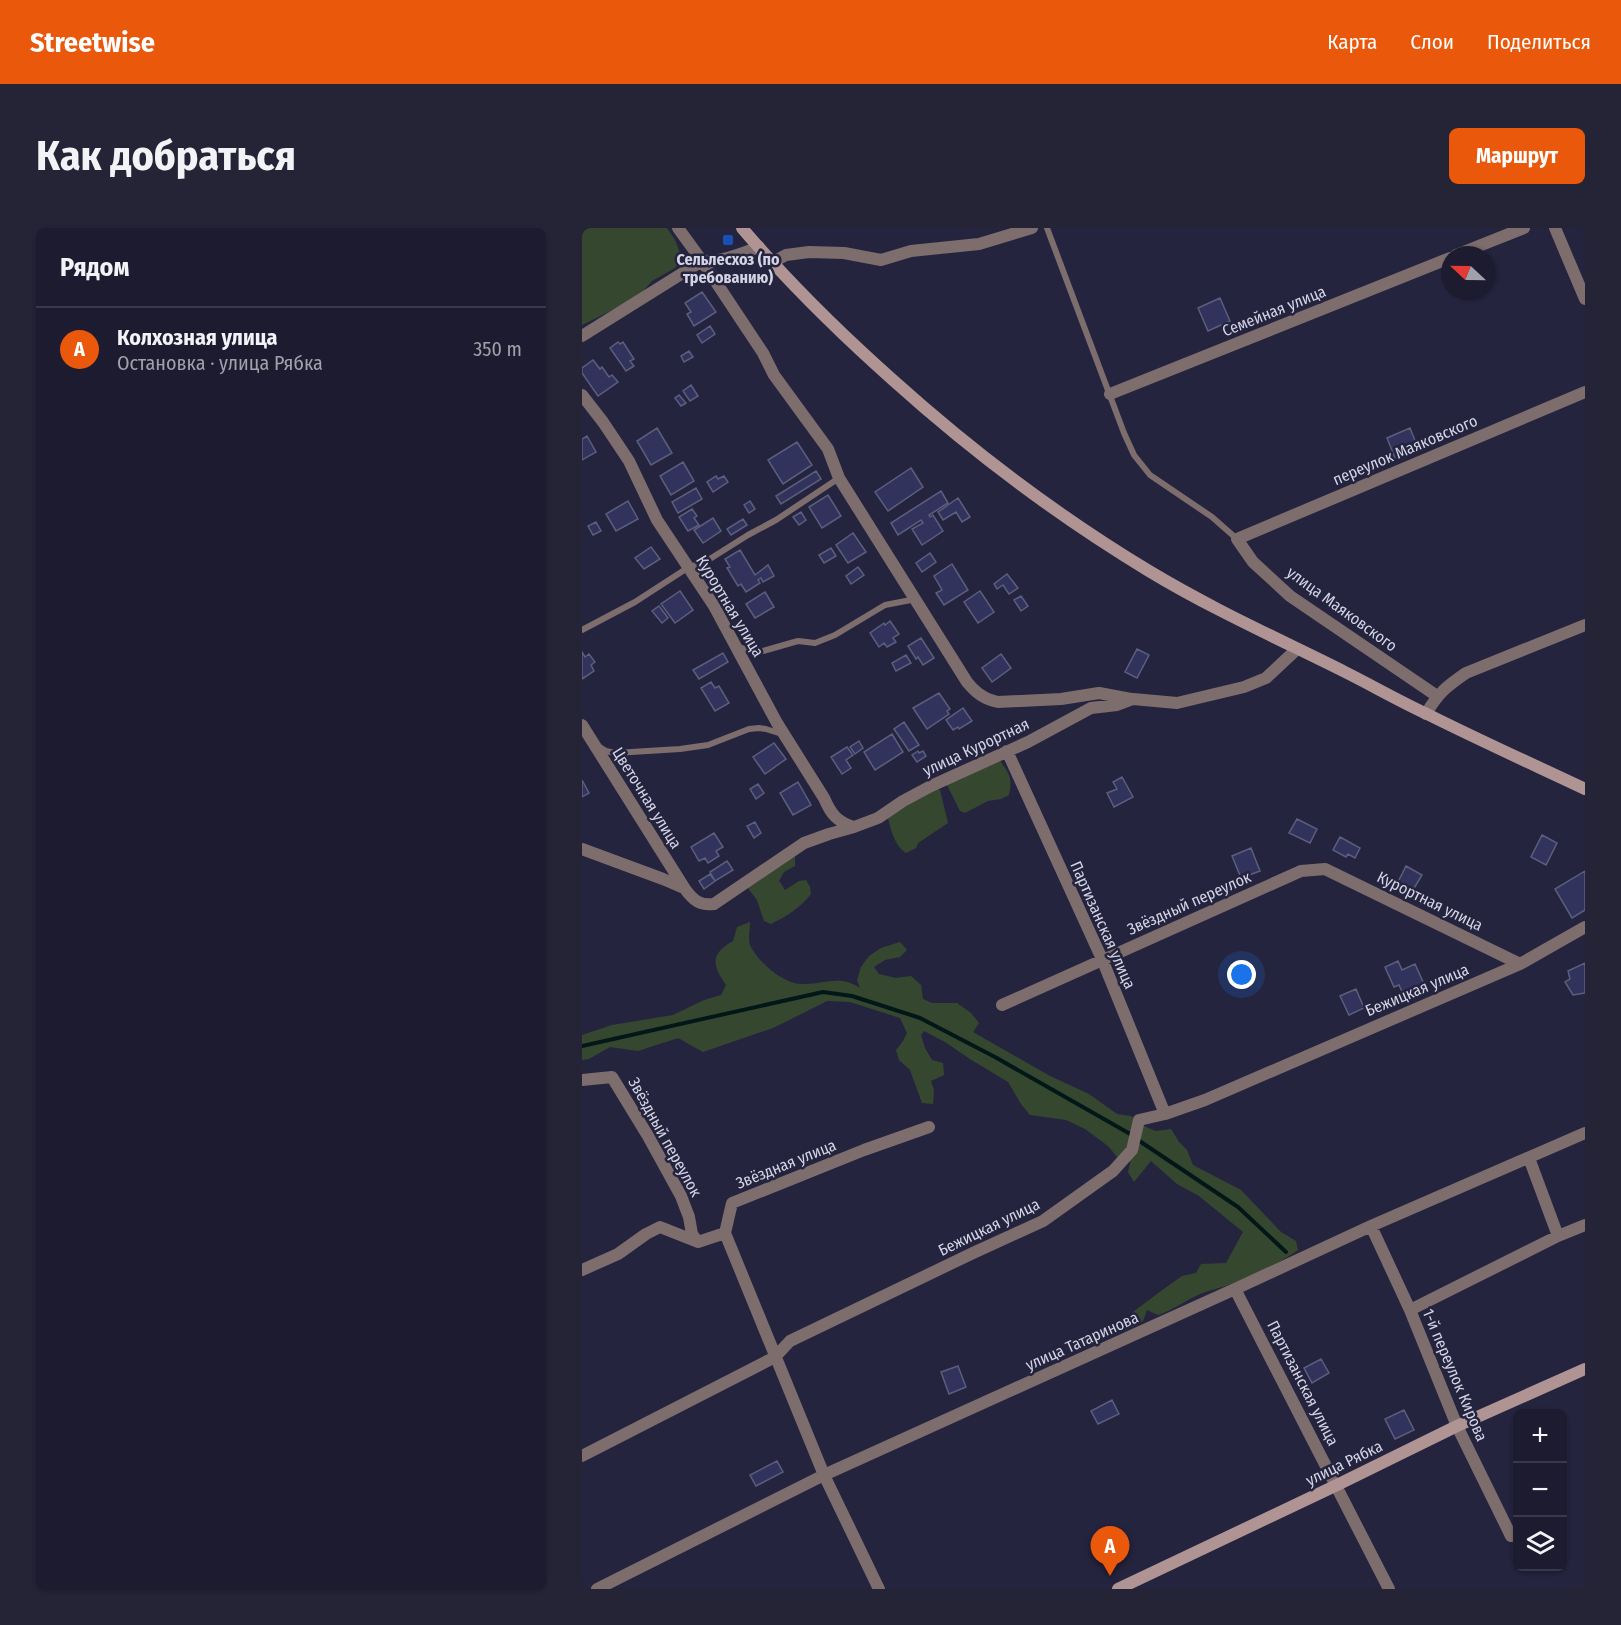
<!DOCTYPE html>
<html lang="ru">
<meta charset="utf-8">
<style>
body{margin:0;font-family:"Fira Sans Condensed",sans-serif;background:#252437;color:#f1f3f6}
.controls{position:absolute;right:18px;bottom:18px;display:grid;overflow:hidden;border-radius:9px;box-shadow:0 2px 4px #0004}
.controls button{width:54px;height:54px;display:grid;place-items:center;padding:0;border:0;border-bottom:2px solid #3a394b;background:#1c1b2f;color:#f1f3f6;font:30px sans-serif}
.compass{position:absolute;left:859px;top:18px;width:54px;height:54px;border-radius:50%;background:#1c1b2f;box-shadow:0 2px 4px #0004;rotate:292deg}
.you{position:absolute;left:660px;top:747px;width:21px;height:21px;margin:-15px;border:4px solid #fff;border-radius:50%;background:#1a73e8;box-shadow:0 0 0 9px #1a73e833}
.badge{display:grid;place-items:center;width:39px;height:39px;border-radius:50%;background:#ea580c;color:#fff;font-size:20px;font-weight:700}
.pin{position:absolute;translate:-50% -50px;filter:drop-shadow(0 2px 3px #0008)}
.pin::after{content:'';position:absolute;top:32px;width:21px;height:18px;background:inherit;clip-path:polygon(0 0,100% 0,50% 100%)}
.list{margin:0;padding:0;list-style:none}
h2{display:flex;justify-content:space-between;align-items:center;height:78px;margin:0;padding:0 24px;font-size:26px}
h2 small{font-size:20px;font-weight:400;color:#a0a1aa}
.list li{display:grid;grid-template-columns:39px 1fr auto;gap:18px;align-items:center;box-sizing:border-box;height:84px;padding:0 24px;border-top:2px solid #3a394b}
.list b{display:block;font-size:22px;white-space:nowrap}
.list p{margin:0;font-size:20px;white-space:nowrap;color:#a0a1aa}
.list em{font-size:20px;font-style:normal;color:#a0a1aa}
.icon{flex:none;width:33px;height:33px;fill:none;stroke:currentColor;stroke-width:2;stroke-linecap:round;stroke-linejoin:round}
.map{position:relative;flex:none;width:1003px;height:1361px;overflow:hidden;border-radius:9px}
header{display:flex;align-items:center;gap:36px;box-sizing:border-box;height:84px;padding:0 30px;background:#ea580c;color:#fff}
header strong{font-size:28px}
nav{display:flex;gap:33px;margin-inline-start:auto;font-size:21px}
.intro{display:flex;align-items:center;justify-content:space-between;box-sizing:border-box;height:144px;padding:0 36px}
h1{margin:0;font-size:42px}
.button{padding:15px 27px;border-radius:9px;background:#ea580c;color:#fff;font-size:21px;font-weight:700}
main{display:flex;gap:36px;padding:0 36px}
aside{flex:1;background:#1c1b2f;border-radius:9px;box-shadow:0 2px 4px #0004}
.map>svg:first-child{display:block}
.green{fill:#364730}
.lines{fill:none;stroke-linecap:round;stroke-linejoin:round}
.stream{stroke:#021818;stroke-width:4}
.building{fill:#32335d;stroke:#5c5e7d;stroke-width:1.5}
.service{stroke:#7e6d6d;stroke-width:6}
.minor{stroke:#7e6d6d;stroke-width:12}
.tertiary{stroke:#7e6d6d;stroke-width:12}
.secondary{stroke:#b09494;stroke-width:12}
.transit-dot{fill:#1a4fb4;stroke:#25243f;stroke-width:2}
.labels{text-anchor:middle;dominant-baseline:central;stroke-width:5;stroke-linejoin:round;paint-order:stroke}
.poi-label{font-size:16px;font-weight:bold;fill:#d4d4e6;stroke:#25243f}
.street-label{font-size:16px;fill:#d4d4e6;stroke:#25243f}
</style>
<header>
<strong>Streetwise</strong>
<nav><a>Карта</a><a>Слои</a><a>Поделиться</a></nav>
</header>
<div class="intro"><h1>Как добраться</h1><a class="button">Маршрут</a></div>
<main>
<aside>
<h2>Рядом<small></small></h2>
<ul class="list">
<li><span class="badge">A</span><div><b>Колхозная улица</b><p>Остановка · улица Рябка</p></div><em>350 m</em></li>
</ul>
</aside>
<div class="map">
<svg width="1003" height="1361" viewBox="0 0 1003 1361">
<rect width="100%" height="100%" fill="#25243f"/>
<!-- green -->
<path class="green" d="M0,0H85L93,12L99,27L98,34L93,40L70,53L55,70L0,97Z
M417,531C427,546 431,549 427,567L419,571L406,573L383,585L378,583L364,555Z
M343,557L358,562L366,595L336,615L334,620L324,625C313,618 309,603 306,590Z
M213,626V638L202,644L197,653L203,662L217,653L224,652L228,659L229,666C218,680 205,688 189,696L182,693L175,672L165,659Z
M168,694C168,701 166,711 168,717C175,733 201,756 219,756C242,757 257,746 278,760L275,752L279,739L287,728L299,720L318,714L325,722L318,729L303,732L292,739L297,746L314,750L329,748L339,757L341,771L350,775H375L389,785L397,795L391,804L468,848L507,866L535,886L549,888L562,898L573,903L589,901L597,914L605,922L611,937L659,962L699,1004L714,1013L716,1022C697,1036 671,1047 649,1056C639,1060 628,1062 618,1066C604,1072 591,1082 576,1087L565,1082L561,1093L547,1101L536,1105V1099L551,1084L583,1060L600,1048L614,1045L619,1036L644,1035L661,1004L617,968L595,956L569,933L552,954L546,944L549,931L536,930L526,918L503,901L484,892L448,887L439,876L426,854L388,831L363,814L342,803L339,807L343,820L350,832L361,835L362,847L349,853L352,862L351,876L340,875L328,842L317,832L314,822L321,813L325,805L318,790L268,774L245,773L191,800L121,824L96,810L56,823L28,819L7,831L0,832V807L30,797L91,787L122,772L139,767L144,757C130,737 128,726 151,713L155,699Z"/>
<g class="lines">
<!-- stream -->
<path class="stream" d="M0,818L241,764L270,768L338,790L413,829L550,907
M556,912L656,979L704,1024"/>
</g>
<!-- building -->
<path class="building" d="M120,64L134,84L112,98L105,86L109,84L103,75Z
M638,70L648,93L626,103L616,80Z
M128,98L133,106L120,115L115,107Z
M36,114L38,116L41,114L52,131L48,133L52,138L44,143L28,120Z
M107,123L111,129L102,134L99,128Z
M11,132L18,141L20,139L27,149L30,147L36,154L16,168L0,145V140Z
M109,157L116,168L108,173L101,163Z
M97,167L104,175L99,178L93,170Z
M75,200L90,225L69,237L55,213Z
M828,200L836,220L813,230L805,210Z
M5,208L14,224L0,232V211Z
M215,214L230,237L201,256L186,232Z
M101,234L112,253L89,267L78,248Z
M329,240L341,259L306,283L293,264Z
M234,243L239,251L199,276L194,268Z
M134,248L136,251L142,248L146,254L131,264L125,254Z
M114,260L120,271L96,285L90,274Z
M359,263L366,275L347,287L348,289L351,287L361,303L340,317L330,301L341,295L339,292L316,307L309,295Z
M246,267L259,288L240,300L227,279Z
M376,270L388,289L380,294L374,284L361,292L356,284Z
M46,273L56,291L34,303L24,286Z
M168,273L173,281L167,285L162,277Z
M110,281L115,288L112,290L117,297L106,303L97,289Z
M219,284L224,292L217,297L211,289Z
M131,290L139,303L121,315L112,302Z
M161,291L165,297L149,307L145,301Z
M14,294L19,303L11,307L6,298Z
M271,305L284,324L266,335L254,317Z
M69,319L78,331L62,341L53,330Z
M249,320L254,328L242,335L237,327Z
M158,322L173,347L186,337L192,348L181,354L179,350L176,352L178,355L164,364L159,356L156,358L145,340L148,339L143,331Z
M348,325L354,334L340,344L334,335Z
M370,336L386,362L362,377L354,365L360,362L352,348Z
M276,339L282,347L269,356L264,348Z
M425,346L436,360L427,366L421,357L415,361L412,356Z
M98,363L111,382L93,395L79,376Z
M398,363L412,384L396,395L382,374Z
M183,364L192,379L173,390L164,376Z
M439,368L446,378L439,383L432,372Z
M77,378L86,390L80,395L70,383Z
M308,393L317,406L311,410L314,414L305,419L302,415L297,419L288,405L302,395L303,397Z
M339,410L352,430L341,437L336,429L334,431L326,418Z
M555,421L567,427L555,450L543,444Z
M0,424L3,429L7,426L13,434L9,437L12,443L0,451Z
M141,425L146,434L117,451L111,442Z
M419,426L429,440L410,454L400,440Z
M324,427L329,435L314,443L310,435Z
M129,454L133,460L137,458L147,475L133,483L119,460Z
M357,465L368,481L365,483L367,486L345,501L331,480Z
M381,480L390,493L377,501L376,499L371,502L364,492Z
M322,494L337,517L327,523L312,501Z
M310,506L321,524L293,542L282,524Z
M277,513L281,520L273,526L268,519Z
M192,515L204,531L183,546L171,529Z
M265,519L271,527L264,532L269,540L260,546L249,529Z
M336,523L337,525L341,523L344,528L335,534L330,527Z
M540,549L551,569L532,579L525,565L535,561L531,554Z
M0,552L7,565L0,569Z
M216,554L229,577L211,587L198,565Z
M176,556L182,565L174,571L168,561Z
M715,591L735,601L728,615L707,605Z
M173,594L179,605L172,610L165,598Z
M132,605L141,619L134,623L137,628L126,635L123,630L117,633L109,619Z
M960,607L975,615L964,637L949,629Z
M758,609L778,620L773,630L766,626L764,629L751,622Z
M669,620L678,643L659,650L650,628Z
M145,633L151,642L133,653L128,644Z
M824,638L840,647L831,662L816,654Z
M1003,643V682L990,690L973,661Z
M128,646L133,653L122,661L117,653Z
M816,733L820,742L833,736L842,756L821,766L817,757L812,759L803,739Z
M1003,735V765L991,767L983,754L988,751L986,743Z
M774,761L782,780L767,787L758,768Z
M739,1131L747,1145L730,1155L722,1140Z
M376,1138L384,1159L367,1166L359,1144Z
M530,1172L537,1186L516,1196L509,1183Z
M822,1182L832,1202L813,1211L803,1191Z
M195,1233L201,1244L174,1258L168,1247Z"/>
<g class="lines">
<!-- service -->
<path class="service" d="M465,0L542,205L552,227L568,247L630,289L655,311
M0,402L53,374L107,339L123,334L166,307L194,292L257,250
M157,419L172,424L181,423L216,413L233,415L253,407L303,377L334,371
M16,518L24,523L33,525L98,521L126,517L167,501L177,500L184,501L200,506"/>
<!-- minor -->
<path class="minor" d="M874,27L942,0
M120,33L181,125L192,147L246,221L257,250L385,454C394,465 402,471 416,474L479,471L517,465L549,471
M120,33C140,34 158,26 177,19
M191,34L204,27L227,24L262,25L299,32L329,23L397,16L450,0
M0,108L120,33L96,0
M528,166L868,30
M0,167L21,194L47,233L75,292L132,378L195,495L242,570C249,586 255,594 272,599
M855,468L708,368L671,334L655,311L1003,164
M0,497L103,661C111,672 118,678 132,676L222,615L247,606L272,599L296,590L321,573L349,558L446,514L509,480L535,477L551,471L595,475L662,459L684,450L715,421
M425,523L520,731L583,886
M0,621L81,651L102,660
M420,777L719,643L743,641L938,736
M0,852L30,849L66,908L99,968L107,989L110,1006L116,1014
M947,930L976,1008
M789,998L828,1082L875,1198L929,1308
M143,1005L242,1247L297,1361
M0,1042L36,1026L64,1006L78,999L116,1014L143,1005L150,975L282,922L347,899
M653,1061L807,1361
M828,1082L976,1008L1003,997
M0,1228L193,1129L208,1113L391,1025L461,993L531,943L550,922L557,892L583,886L623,872L938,736L1003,699
M15,1361L242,1247L653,1061L789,998L1003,905"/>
<!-- tertiary -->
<path class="tertiary" d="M973,0L1003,71
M844,486C856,465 865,458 884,445L1003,397"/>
<!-- secondary -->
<path class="secondary" d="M160,0C207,55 258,105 312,153C391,224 476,288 567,343C630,381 697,411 763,444C791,458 817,473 845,486C897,512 950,536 1003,561
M536,1361L755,1257L875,1198L1003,1141"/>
</g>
<!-- markers -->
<rect class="transit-dot" x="140" y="6" width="12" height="12" rx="3"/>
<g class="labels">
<!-- poi labels -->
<g class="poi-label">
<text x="146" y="31">Сельлесхоз (по<tspan x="146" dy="18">требованию)</tspan></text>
</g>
<!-- street labels -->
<g class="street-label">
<text transform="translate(692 83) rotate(-22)">Семейная улица</text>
<text transform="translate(823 222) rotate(-23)">переулок Маяковского</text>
<text transform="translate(148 378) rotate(59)">Курортная улица</text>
<text transform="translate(760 381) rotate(36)">улица Маяковского</text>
<text transform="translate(394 519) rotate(-25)">улица Курортная</text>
<text transform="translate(65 570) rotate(58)">Цветочная улица</text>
<text transform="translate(848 673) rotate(26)">Курортная улица</text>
<text transform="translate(607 675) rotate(-24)">Звёздный переулок</text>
<text transform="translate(521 697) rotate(66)">Партизанская улица</text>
<text transform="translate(835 762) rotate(-23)">Бежицкая улица</text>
<text transform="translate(83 909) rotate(61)">Звёздный переулок</text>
<text transform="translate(204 936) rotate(-22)">Звёздная улица</text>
<text transform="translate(407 999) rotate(-26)">Бежицкая улица</text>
<text transform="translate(500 1113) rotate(-24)">улица Татаринова</text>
<text transform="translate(873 1147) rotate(67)">1-й переулок Кирова</text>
<text transform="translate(721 1155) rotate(63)">Партизанская улица</text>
<text transform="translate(762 1235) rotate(-26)">улица Рябка</text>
</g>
</g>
</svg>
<div class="controls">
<button>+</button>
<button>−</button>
<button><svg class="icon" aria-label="layers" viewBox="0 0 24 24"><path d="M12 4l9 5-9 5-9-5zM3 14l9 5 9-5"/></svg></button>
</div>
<svg class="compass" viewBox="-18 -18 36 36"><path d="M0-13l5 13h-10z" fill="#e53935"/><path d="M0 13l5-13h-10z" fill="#a0a1aa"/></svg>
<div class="you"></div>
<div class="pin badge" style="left:528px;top:1348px">A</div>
</div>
</main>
